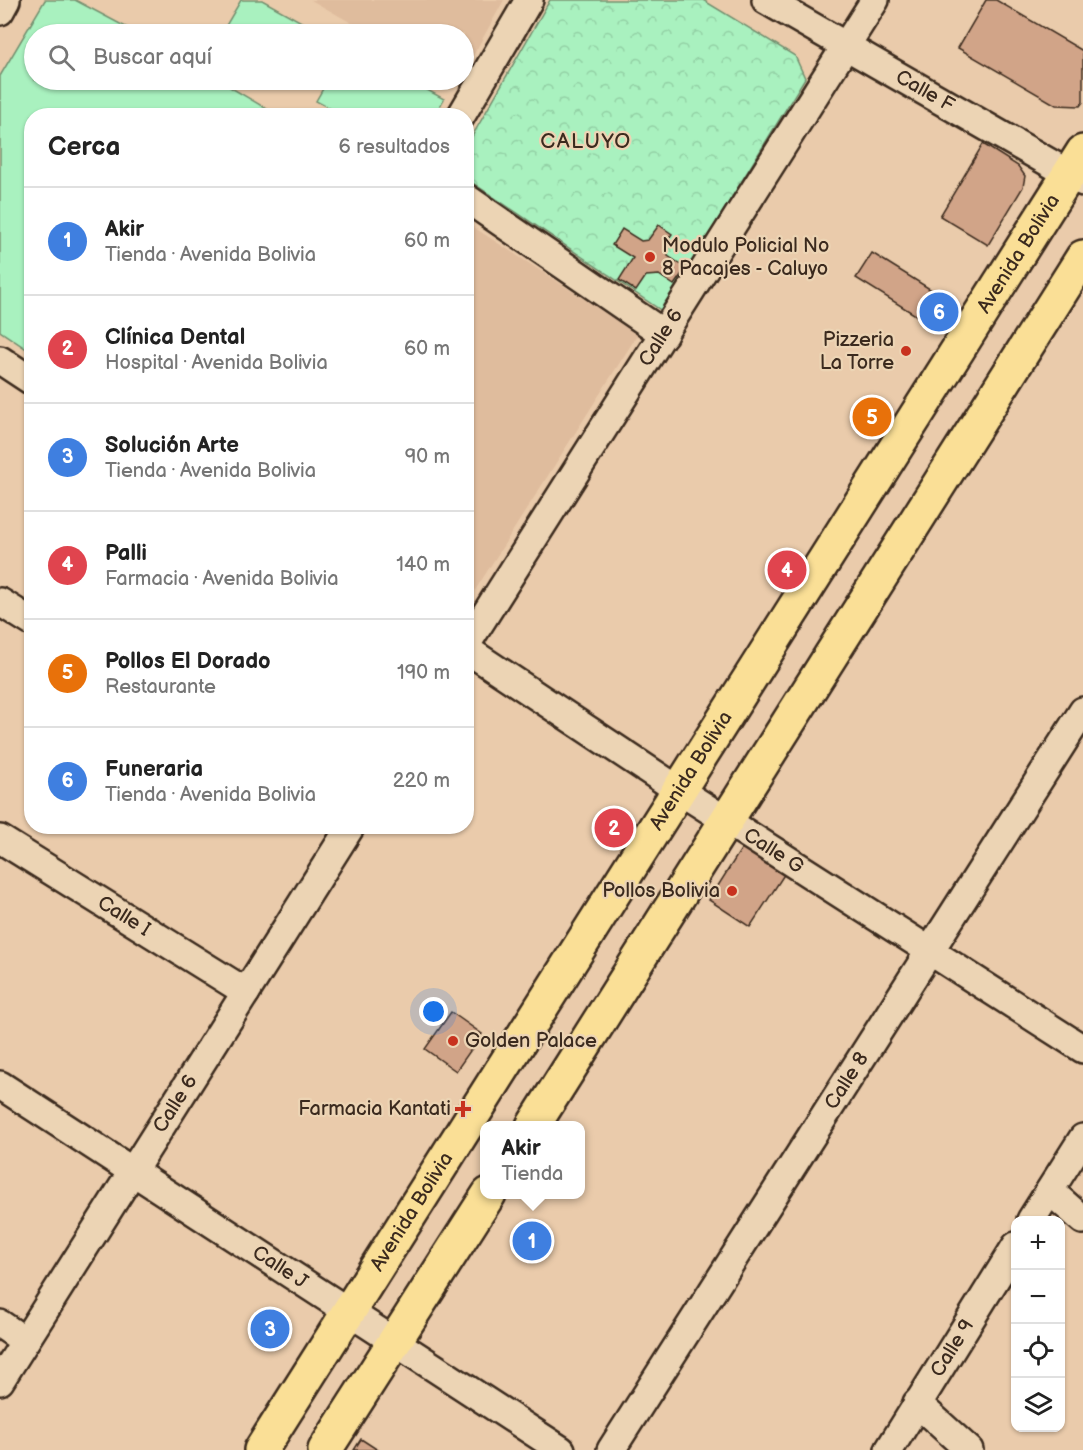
<!DOCTYPE html>
<html lang="es">
<meta charset="utf-8">
<style>
body{margin:0;font-family:"Balsamiq Sans",sans-serif;background:#f6f6f6;color:#222}
.controls{position:absolute;right:18px;bottom:18px;display:grid;overflow:hidden;border-radius:12px;box-shadow:0 2px 4px #0004}
.controls button{width:54px;height:54px;display:grid;place-items:center;padding:0;border:0;border-bottom:2px solid #e0e0e0;background:#fff;color:#222;font:30px sans-serif}
.you{position:absolute;left:434px;top:1012px;width:21px;height:21px;margin:-15px;border:4px solid #fff;border-radius:50%;background:#1a73e8;box-shadow:0 0 0 9px #1a73e833}
.badge{display:grid;place-items:center;width:39px;height:39px;border-radius:50%;background:#ea580c;color:#fff;font-size:20px;font-weight:700}
.pin{position:absolute;translate:-50% -50%;border:3px solid #fff;box-shadow:0 2px 6px #0006}
.popup{position:absolute;left:480px;top:1121px;width:105px;height:78px;box-sizing:border-box;display:grid;place-content:center;border-radius:12px;background:#fff;filter:drop-shadow(0 2px 4px #0005);font-size:20px;white-space:nowrap;color:#767676}
.popup b{font-size:22px;color:#222}
.popup::after{content:'';position:absolute;left:50%;top:100%;margin-left:-12px;border:12px solid transparent;border-top-color:#fff}
.list{margin:0;padding:0;list-style:none}
h2{display:flex;justify-content:space-between;align-items:center;height:78px;margin:0;padding:0 24px;font-size:26px}
h2 small{font-size:20px;font-weight:400;color:#767676}
.list li{display:grid;grid-template-columns:39px 1fr auto;gap:18px;align-items:center;box-sizing:border-box;height:108px;padding:0 24px;border-top:2px solid #e0e0e0}
.list b{display:block;font-size:22px;white-space:nowrap}
.list p{margin:0;font-size:20px;white-space:nowrap;color:#767676}
.list em{font-size:20px;font-style:normal;color:#767676}
.icon{flex:none;width:33px;height:33px;fill:none;stroke:currentColor;stroke-width:2;stroke-linecap:round;stroke-linejoin:round}
.map{position:relative;flex:none;width:1083px;height:1450px;overflow:hidden}
.search{position:absolute;background:#fff;box-shadow:0 2px 4px #0004;left:24px;top:24px;width:450px;height:66px;display:flex;align-items:center;gap:15px;box-sizing:border-box;padding:0 21px;border-radius:33px;color:#767676;font-size:22px}
.panel{position:absolute;background:#fff;box-shadow:0 2px 4px #0004;left:24px;top:108px;width:450px;height:726px;border-radius:24px}
.map>svg:first-child{display:block}
.built{fill:#dfbc9d}
.park{fill:url(#park-crowns);stroke:#728e6e;stroke-width:1.5}
.pitch{fill:#a9f1bf;stroke:#728e6e;stroke-width:1.5}
.building{fill:#d1a488;stroke:#3b2a1e;stroke-width:1.5}
.lines{fill:none;stroke-linecap:round;stroke-linejoin:round}
.minor-casing{stroke:#3b2a1e;stroke-width:32}
.major-casing{stroke:#3b2a1e;stroke-width:38}
.minor{stroke:#ecd4b4;stroke-width:27}
.major{stroke:#fadf96;stroke-width:33}
.poi-dot{fill:#c8321e;stroke:#ecd4b4;stroke-width:2}
.labels{text-anchor:middle;dominant-baseline:central;stroke-width:4.5;stroke-linejoin:round;paint-order:stroke}
.street-label{font-size:20px;fill:#3b2a1e;stroke:#ecd4b4}
.poi-label{font-size:20px;fill:#3b2a1e;stroke:#ecd4b4;text-anchor:end}
.neighbourhood-label{font-size:21px;letter-spacing:1.5px;fill:#3b2a1e;stroke:#ecd4b4}
</style>
<div class="map">
<svg width="1083" height="1450" viewBox="0 0 1083 1450">
<defs>
<pattern id="park-crowns" width="20" height="18" patternUnits="userSpaceOnUse" patternTransform="scale(1.5)"><rect width="20" height="18" fill="#a9f1bf"/><path d="M2 6a3 3 0 1 1 6 0M12 15a3 3 0 1 1 6 0" fill="none" stroke="#92cfa4"/></pattern>
</defs>
<rect width="100%" height="100%" fill="#eacbab"/>
<filter id="ink" filterUnits="userSpaceOnUse"><feTurbulence type="fractalNoise" baseFrequency=".0167" numOctaves="2"/><feDisplacementMap in="SourceGraphic" scale="12" xChannelSelector="R" yChannelSelector="G"/><feConvolveMatrix kernelMatrix="1 2 1 2 8 2 1 2 1" color-interpolation-filters="sRGB"/></filter>
<g filter="url(#ink)">
<!-- built -->
<path class="built" d="M311,0H504L464,72V34H371Z
M467,223L638,334L467,603Z"/>
<!-- park -->
<path class="park" d="M550,0H703L795,56L805,78L662,311L467,179L466,147Z"/>
<!-- pitch -->
<path class="pitch" d="M45,0H75L139,34H34V80H218L277,115L32,116L31,352L0,331V76Z
M241,0H262L323,34H221Z
M328,80H409L444,99L435,115H342L316,101Z"/>
<!-- building -->
<path class="building" d="M986,0H996L1083,51V102L1080,106L1056,105L958,48Z
M983,144L1018,166L1025,176L1023,187L988,245L940,216Z
M659,225L672,234L665,244L668,256L686,268L674,285L659,275L646,276L636,291L619,280L633,258L612,245L622,229L641,241L648,240Z
M872,253L954,304L938,329L856,278Z
M745,843L787,870L750,927L709,900Z
M451,1012L482,1034L456,1071L425,1049Z
M361,1439L378,1450H354Z"/>
<g class="lines">
<!-- minor casing -->
<g class="minor-casing">
<g id="minor">
<path id="s1" d="M766,0L1083,182"/>
<path d="M0,11L6,0"/>
<path d="M461,116L529,0"/>
<path d="M466,198L664,334"/>
<path d="M0,360L32,381"/>
<path d="M0,602L32,622"/>
<path id="s2" d="M466,645L875,0"/>
<path id="s3" d="M466,649L680,791L1083,1049"/>
<path id="s4" d="M0,839L246,992"/>
<path id="s5" d="M0,1085L561,1450"/>
<path d="M1050,1191L1083,1220"/>
<path d="M1031,1220L1083,1138"/>
<path d="M0,1324L25,1341"/>
<path id="s6" d="M0,1381L351,826"/>
<path d="M917,1403L969,1450"/>
<path id="s7" d="M611,1450L1083,711"/>
<path id="s8" d="M889,1450L1016,1246"/>
</g>
</g>
<!-- major casing -->
<g class="major-casing">
<g id="major">
<path d="M533,1126L1083,257"/>
<path id="s9" d="M261,1450L1083,152"/>
<path d="M325,1450L489,1194"/>
</g>
</g>
<!-- minor -->
<use href="#minor" class="minor"/>
<!-- major -->
<use href="#major" class="major"/>
</g>
</g>
<!-- markers -->
<g class="poi-dot">
<circle cx="650" cy="257" r="6"/>
<circle cx="906" cy="351" r="6"/>
<circle cx="732" cy="891" r="6"/>
<circle cx="453" cy="1041" r="6"/>
<path d="M460 1100h6v6h6v6h-6v6h-6v-6h-6v-6h6z"/>
</g>
<g class="labels">
<!-- street labels -->
<g class="street-label">
<text stroke="none"><textPath href="#s1" startOffset="183">Calle F</textPath></text>
<text stroke="none"><textPath href="#s9" startOffset="1416">Avenida Bolivia</textPath></text>
<text stroke="none"><textPath href="#s2" startOffset="364">Calle 6</textPath></text>
<text stroke="none"><textPath href="#s9" startOffset="804">Avenida Bolivia</textPath></text>
<text stroke="none"><textPath href="#s3" startOffset="368">Calle G</textPath></text>
<text stroke="none"><textPath href="#s4" startOffset="146">Calle I</textPath></text>
<text stroke="none"><textPath href="#s7" startOffset="438">Calle 8</textPath></text>
<text stroke="none"><textPath href="#s6" startOffset="328">Calle 6</textPath></text>
<text stroke="none"><textPath href="#s9" startOffset="282">Avenida Bolivia</textPath></text>
<text stroke="none"><textPath href="#s5" startOffset="334">Calle J</textPath></text>
<text stroke="none"><textPath href="#s8" startOffset="120">Calle 9</textPath></text>
</g>
<!-- poi labels -->
<g class="poi-label">
<text x="662" y="246" text-anchor="start">Modulo Policial No<tspan x="662" dy="23">8 Pacajes - Caluyo</tspan></text>
<text x="894" y="340">Pizzeria<tspan x="894" dy="23">La Torre</tspan></text>
<text x="720" y="891">Pollos Bolivia</text>
<text x="465" y="1041" text-anchor="start">Golden Palace</text>
<text x="451" y="1109">Farmacia Kantati</text>
</g>
<!-- neighbourhood labels -->
<g class="neighbourhood-label">
<text x="586" y="141">CALUYO</text>
</g>
</g>
</svg>
<div class="controls">
<button>+</button>
<button>−</button>
<button><svg class="icon" aria-label="locate" viewBox="0 0 24 24"><circle cx="12" cy="12" r="6"/><path d="M12 2v4M12 18v4M2 12h4M18 12h4"/></svg></button>
<button><svg class="icon" aria-label="layers" viewBox="0 0 24 24"><path d="M12 4l9 5-9 5-9-5zM3 14l9 5 9-5"/></svg></button>
</div>
<div class="you"></div>
<div class="pin badge" style="left:532px;top:1241px;background:#3f7fe0">1</div>
<div class="popup"><b>Akir</b>Tienda</div>
<div class="pin badge" style="left:614px;top:828px;background:#e0444e">2</div>
<div class="pin badge" style="left:270px;top:1329px;background:#3f7fe0">3</div>
<div class="pin badge" style="left:787px;top:570px;background:#e0444e">4</div>
<div class="pin badge" style="left:872px;top:417px;background:#e8710a">5</div>
<div class="pin badge" style="left:939px;top:312px;background:#3f7fe0">6</div>
<div class="search"><svg class="icon" aria-label="search" viewBox="0 0 24 24"><circle cx="10" cy="10" r="6"/><path d="M15 15l6 6"/></svg>Buscar aquí</div>
<section class="panel">
<h2>Cerca<small>6 resultados</small></h2>
<ul class="list">
<li><span class="badge" style="background:#3f7fe0">1</span><div><b>Akir</b><p>Tienda · Avenida Bolivia</p></div><em>60 m</em></li>
<li><span class="badge" style="background:#e0444e">2</span><div><b>Clínica Dental</b><p>Hospital · Avenida Bolivia</p></div><em>60 m</em></li>
<li><span class="badge" style="background:#3f7fe0">3</span><div><b>Solución Arte</b><p>Tienda · Avenida Bolivia</p></div><em>90 m</em></li>
<li><span class="badge" style="background:#e0444e">4</span><div><b>Palli</b><p>Farmacia · Avenida Bolivia</p></div><em>140 m</em></li>
<li><span class="badge" style="background:#e8710a">5</span><div><b>Pollos El Dorado</b><p>Restaurante</p></div><em>190 m</em></li>
<li><span class="badge" style="background:#3f7fe0">6</span><div><b>Funeraria</b><p>Tienda · Avenida Bolivia</p></div><em>220 m</em></li>
</ul>
</section>
</div>
